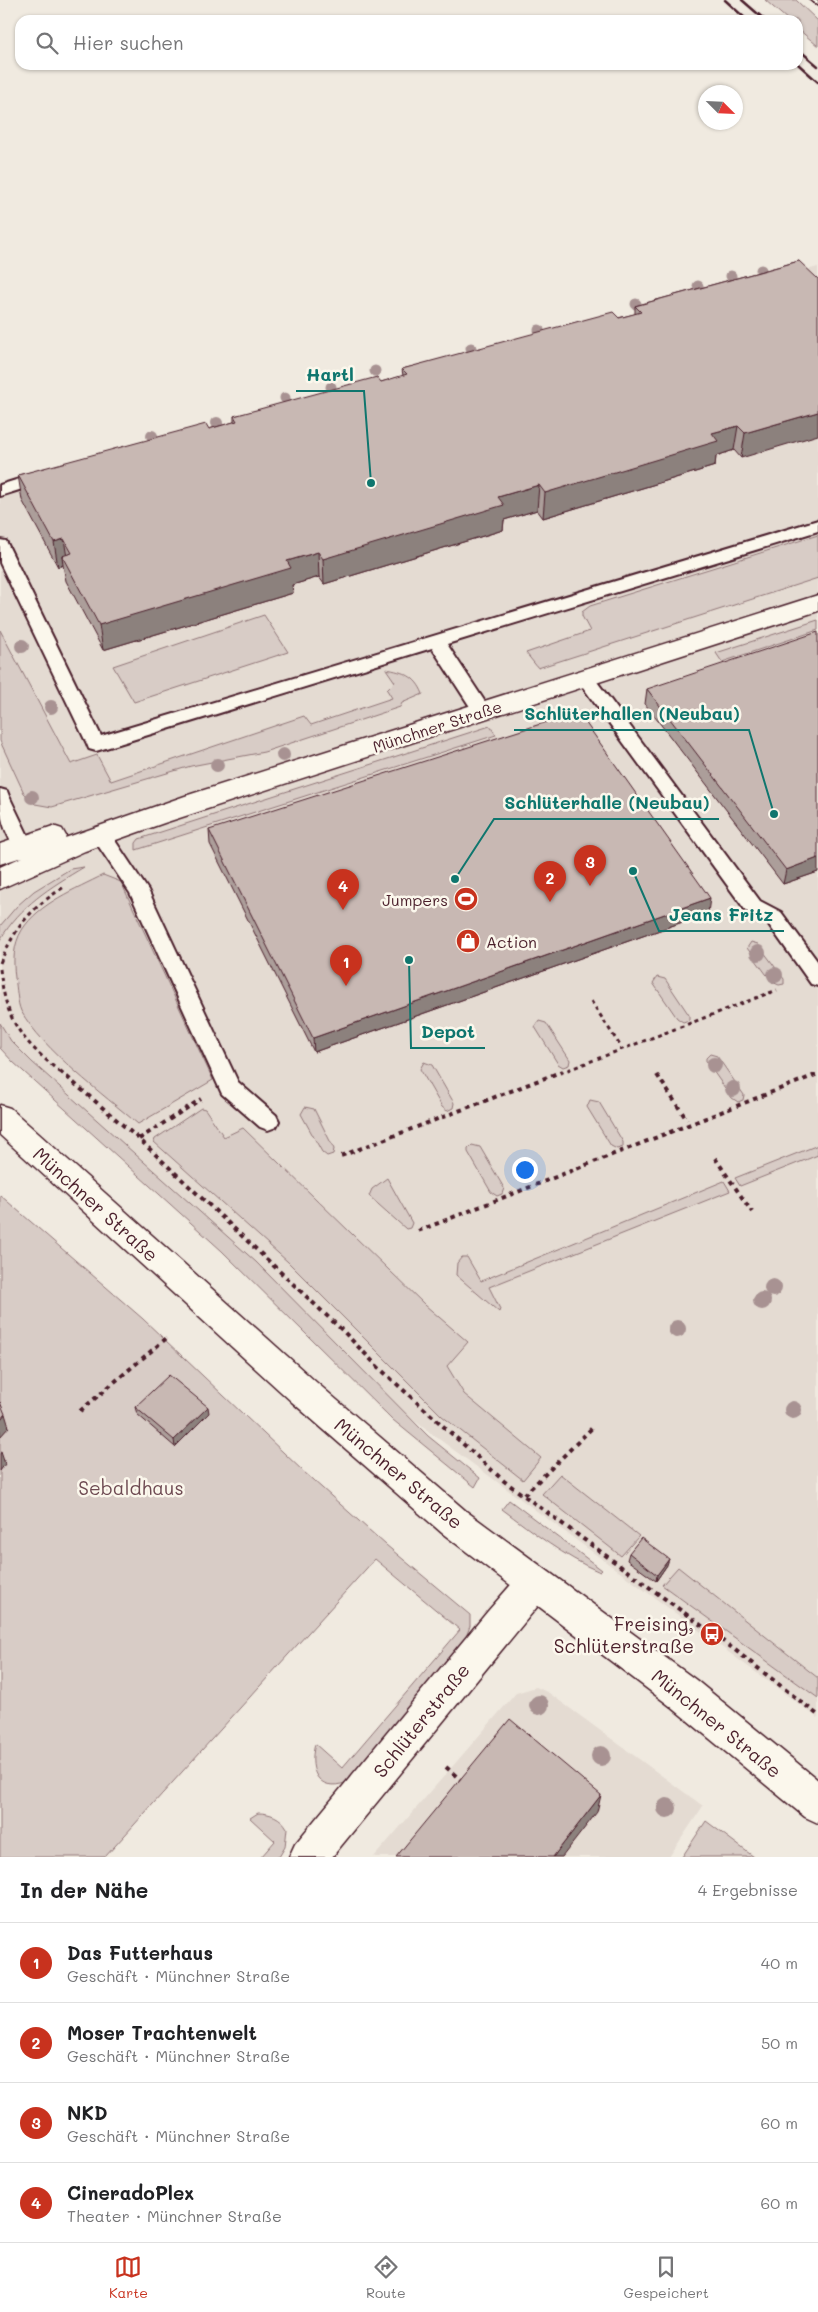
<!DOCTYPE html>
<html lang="de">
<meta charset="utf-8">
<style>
body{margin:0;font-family:Mali,sans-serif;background:#f6f6f6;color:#202124}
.compass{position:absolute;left:698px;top:85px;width:45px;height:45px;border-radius:50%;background:#fff;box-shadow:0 1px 4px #0004;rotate:114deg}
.you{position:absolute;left:524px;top:1169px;width:18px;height:18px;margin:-12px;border:4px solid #fff;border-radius:50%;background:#1a73e8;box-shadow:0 0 0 8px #1a73e833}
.badge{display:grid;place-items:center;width:32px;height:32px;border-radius:50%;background:#c8321e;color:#fff;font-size:16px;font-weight:700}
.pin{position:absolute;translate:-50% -41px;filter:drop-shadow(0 1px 2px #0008)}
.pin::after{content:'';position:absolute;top:26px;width:18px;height:15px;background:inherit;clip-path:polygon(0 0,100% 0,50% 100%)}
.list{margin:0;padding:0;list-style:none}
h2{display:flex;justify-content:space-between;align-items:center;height:65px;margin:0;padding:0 20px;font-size:21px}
h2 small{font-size:16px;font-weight:400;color:#757577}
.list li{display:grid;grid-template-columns:32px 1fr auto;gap:15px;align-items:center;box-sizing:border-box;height:80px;padding:0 20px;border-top:1px solid #e0e0e0}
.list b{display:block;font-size:19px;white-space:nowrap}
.list p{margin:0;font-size:16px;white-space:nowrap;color:#757577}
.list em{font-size:16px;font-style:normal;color:#757577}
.icon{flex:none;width:28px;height:28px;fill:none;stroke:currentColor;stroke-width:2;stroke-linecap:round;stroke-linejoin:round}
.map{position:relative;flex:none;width:818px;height:1857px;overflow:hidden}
.search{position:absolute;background:#fff;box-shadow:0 1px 4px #0004;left:15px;right:15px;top:15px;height:55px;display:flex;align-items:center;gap:12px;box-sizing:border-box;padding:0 18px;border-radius:15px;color:#757577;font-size:19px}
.sheet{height:385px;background:#fff}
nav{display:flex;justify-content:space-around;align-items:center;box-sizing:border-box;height:70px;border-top:1px solid #e0e0e0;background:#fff;font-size:14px;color:#757577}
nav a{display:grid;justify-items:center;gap:2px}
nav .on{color:#c8321e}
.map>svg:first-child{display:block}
.built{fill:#e4dbd2}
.green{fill:#d8ccc6;stroke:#917678}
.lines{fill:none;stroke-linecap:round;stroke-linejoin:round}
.lane-casing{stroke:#4a1f2b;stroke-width:4}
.street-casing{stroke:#4a1f2b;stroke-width:3}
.secondary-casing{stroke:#4a1f2b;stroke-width:3}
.path-far1{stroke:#4a1f2b;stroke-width:3;stroke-dasharray:4 4;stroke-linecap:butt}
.path{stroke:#4a1f2b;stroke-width:4;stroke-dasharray:4.5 4.5;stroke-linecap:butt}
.lane{fill:#fbf7ec;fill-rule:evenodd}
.street{fill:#fbf7ec;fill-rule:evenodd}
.secondary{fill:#fbf7ec;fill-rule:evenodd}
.rail{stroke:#4a1f2b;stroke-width:2.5}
.tree{fill:#a89292}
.wall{fill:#ac9e9a;stroke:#4a1f2b}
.shaded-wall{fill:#8c817d;stroke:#4a1f2b}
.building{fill:#c8b8b3;stroke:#4a1f2b}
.labels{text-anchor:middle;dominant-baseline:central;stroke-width:5;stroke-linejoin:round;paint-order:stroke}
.street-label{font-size:16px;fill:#4a1f2b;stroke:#fbf7ec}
.poi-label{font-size:16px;fill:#4a1f2b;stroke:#fbf7ec;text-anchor:end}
.near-street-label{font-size:19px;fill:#4a1f2b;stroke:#fbf7ec}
.near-park-label{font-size:19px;fill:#6e4a52;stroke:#fbf7ec}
.near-poi-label{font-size:19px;fill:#4a1f2b;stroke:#fbf7ec;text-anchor:end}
.leader{fill:none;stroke:#0f766e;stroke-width:2}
.callout-dot{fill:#0f766e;stroke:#fbf7ec;stroke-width:2}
.callout-label{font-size:18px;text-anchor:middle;font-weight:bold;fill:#0f766e;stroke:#fbf7ec;stroke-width:5;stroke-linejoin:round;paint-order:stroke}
</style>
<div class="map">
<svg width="818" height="1857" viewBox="0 0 818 1857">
<rect width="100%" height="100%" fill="#f0eae0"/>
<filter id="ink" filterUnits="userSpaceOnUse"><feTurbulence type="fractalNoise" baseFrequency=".02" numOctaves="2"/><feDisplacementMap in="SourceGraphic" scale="10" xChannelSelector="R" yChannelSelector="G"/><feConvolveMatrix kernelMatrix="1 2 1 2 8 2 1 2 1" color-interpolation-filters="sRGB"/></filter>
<g filter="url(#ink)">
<!-- built -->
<path class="built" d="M818,267V1718L390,1403L0,1045V484Z
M536,1687L549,1693L703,1806L669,1857H374L516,1693Z"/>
<!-- green -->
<path class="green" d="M765,0H796L818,21V46L798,29V20H788Z
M818,535V578L538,668L526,653L590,631L582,616V612L590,606Z
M264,615L288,652L134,702L113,666Z
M818,620V630L722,662L716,653Z
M0,630L71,764L97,755L111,781L304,716L311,725L392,698L387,690L395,682L386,669C404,672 416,676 423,694L402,703L400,707L264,752L191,766L52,807L35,804L24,793L0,741Z
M490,726L496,735L136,850V843L139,839Z
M84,867C49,888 21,905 0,940V926L17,906L34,891L70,869Z
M103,875L121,882L213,1080L138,1124C104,1095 43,1050 21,1011C17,1002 17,988 15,978C13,961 13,945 22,930C39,903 76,889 103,875Z
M751,942L758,944L784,979V984L779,985L772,982L747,948Z
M657,977L665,979L689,1015V1020L683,1022L677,1018L653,983Z
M539,1021L546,1023L570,1060L569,1065L563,1067L558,1064L535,1027Z
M0,1023L11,1041L32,1062L256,1262L428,1436L480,1478L475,1487L393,1420L222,1251L13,1062L0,1048Z
M710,1054L717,1056L744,1095L743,1100L738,1102L732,1098L706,1061V1058Z
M424,1062L432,1065L454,1103L453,1108L447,1111L442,1107L420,1069Z
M590,1100L599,1102L623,1142V1147L617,1149L611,1146L587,1107Z
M305,1107L314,1109L334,1149L333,1154L327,1156L322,1152L301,1114Z
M201,1108L205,1109L224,1137L243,1128L425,1305L468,1342L447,1366L464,1394L541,1458L523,1480L442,1416L288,1262L154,1142L155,1139Z
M472,1145L480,1147L504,1188L502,1194L497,1196L491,1192L468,1152V1149Z
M818,1145V1155L740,1186L735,1178Z
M387,1178L412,1223L410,1228L406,1229L369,1196L372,1189Z
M724,1181L730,1191L489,1287L500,1309L499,1312L456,1275L457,1263L462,1257H467L481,1281Z
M0,1195L143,1319L304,1472L386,1545L470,1615V1626L462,1648L352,1780C321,1795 307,1774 315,1744L342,1768L460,1630L375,1559L105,1857H0Z
M560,1474L639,1536L621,1556L542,1494Z
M509,1500L602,1570L600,1572C564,1557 533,1532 502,1509Z
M678,1567L818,1678V1698L662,1585Z
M258,1813C270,1813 281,1817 287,1828L285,1847L279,1857H261L275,1841L250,1818Z
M706,1821L754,1857H682Z"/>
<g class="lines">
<!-- lane casing -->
<g class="lane-casing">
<path id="lane" d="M811,0H818V5Z
M45,471L51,472L53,476L51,480L0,496V485Z
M818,520V531L447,644L491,711L488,716L482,717L476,716L432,648L96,751L89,749L87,744L0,563V540L6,541L8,545L101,736Z
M586,673L592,675L760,901L781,912L818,962V986L811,984L767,922L746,911L580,683L577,679L580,675Z
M0,789L7,791L9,796L33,846L30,851L23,853L16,851C2,826 0,817 0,789Z
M101,828L108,830L148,890L238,1082L276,1115L279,1121L276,1127L268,1130L260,1127L222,1094L130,893L91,835L94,830Z"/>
</g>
<!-- street casing -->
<g class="street-casing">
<path id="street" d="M818,595V611L164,823L85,851L0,889V867L22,857L0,864V844L53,826L62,829L66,836L65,838L185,796Z
M534,1567L546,1572L551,1584L546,1596L332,1857H289L295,1844L488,1611L522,1572Z"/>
</g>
<!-- secondary casing -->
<g class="secondary-casing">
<path id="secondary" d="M0,1105L10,1108L316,1382L466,1511L696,1680L818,1780V1823L805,1817L670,1706L442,1533L292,1402L0,1135Z"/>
</g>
<!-- path-far1 -->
<path class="path-far1" d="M0,963C16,926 30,909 64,887
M0,969C6,1023 21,1039 61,1073
M591,1001L621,1047
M560,1073L777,990"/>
<!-- path -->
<path class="path" d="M60,1071L139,1139L342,1330L378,1367L504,1481L735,1650L818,1715
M657,1075L687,1120
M139,1139L201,1099
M341,1156L563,1071
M715,1158L752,1212
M418,1231L818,1074
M80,1411L169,1336
M524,1495L593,1427
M446,1767L462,1781"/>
<!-- lane -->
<use href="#lane" class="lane"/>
<!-- street -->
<use href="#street" class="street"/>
<!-- secondary -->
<use href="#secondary" class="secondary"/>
<!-- rail -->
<path class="rail" d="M725,0L747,20
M742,0L765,20
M798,49L818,66
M798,64L818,82"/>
</g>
<!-- trees -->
<g class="tree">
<circle cx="761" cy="270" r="5.5"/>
<circle cx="731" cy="276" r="5.5"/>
<circle cx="698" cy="286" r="5.5"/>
<circle cx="636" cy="304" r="5.5"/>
<circle cx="539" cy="330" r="5.5"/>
<circle cx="471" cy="348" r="5.5"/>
<circle cx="375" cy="371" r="5.5"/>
<circle cx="331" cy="387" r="5.5"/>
<circle cx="285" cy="398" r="5.5"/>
<circle cx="217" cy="423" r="6"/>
<circle cx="152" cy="436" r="6"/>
<circle cx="22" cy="646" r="7"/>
<circle cx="51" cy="707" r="7"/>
<circle cx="283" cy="755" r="7"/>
<circle cx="217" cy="765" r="7"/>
<circle cx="32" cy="797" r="7"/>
<circle cx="758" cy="953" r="8"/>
<circle cx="775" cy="975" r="8"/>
<circle cx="714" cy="1065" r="8"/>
<circle cx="733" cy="1089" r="8"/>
<circle cx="773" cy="1288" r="9"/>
<circle cx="762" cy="1301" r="9"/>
<circle cx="677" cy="1329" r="9"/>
<circle cx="793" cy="1410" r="9"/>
<circle cx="539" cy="1705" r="10"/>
<circle cx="601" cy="1756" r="10"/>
<circle cx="667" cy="1808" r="10"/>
</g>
<!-- wall -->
<path class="wall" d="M799,261L741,458L734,450L716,456L715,466L543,518L537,510L504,520L503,530L324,584L319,577L292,585L293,593L103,650L66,581L63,565L58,567L22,500L18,475L209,429L234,422V416L381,382L403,376L402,369L635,314V306Z
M647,689L818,872L783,884L645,704Z
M209,830L708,913L314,1052L210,844Z
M135,1407L209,1413L175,1447L137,1414Z
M629,1553L667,1565L656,1581L627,1560Z"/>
<!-- shaded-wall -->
<path class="shaded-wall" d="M818,412V435L741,458L745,433Z
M738,426L734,450L716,456L715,466L543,518L545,493L712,433Z
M539,485L537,510L504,520L503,530L324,584L323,559L498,497Z
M64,539L68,564L62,556L63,565L58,567L54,542Z
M318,552L319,577L292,585L293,593L103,650L99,625L287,561Z
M818,858V872L783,884L786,870Z
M710,898L708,913L314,1052L313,1038Z
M208,1407L209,1413L175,1447L174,1440Z
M5,1414L9,1427L0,1437V1420Z
M1,1452L5,1464L0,1471V1454Z
M669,1559L667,1565L656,1581L657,1575Z
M601,1795L597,1812L562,1857H553Z"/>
<!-- building -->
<path class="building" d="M799,261L818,279V412L745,433L738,426L712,433L718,441L545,493L539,485L498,497L504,505L323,559L318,552L287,561L291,568L99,625L62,556L72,553L64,539L54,542L18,475L206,424L209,429L237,421L234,416L377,377L381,382L407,374L402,369L613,312L619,318L641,312L635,306Z
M818,632V858L786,870L647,689Z
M578,712L710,898L313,1038L209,830Z
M169,1375L208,1407L174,1440L135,1407Z
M0,1402L5,1414L0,1420Z
M641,1538L669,1559L657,1575L629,1553Z
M510,1719L601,1795L553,1857H396Z"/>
</g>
<!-- icons -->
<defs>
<g id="stadium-disc" transform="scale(1.25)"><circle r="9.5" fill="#c8321e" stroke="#fbf7ec"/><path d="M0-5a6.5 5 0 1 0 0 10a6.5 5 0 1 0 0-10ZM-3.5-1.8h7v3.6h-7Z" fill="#fff"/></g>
<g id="shop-disc" transform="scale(1.25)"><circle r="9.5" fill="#c8321e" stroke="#fbf7ec"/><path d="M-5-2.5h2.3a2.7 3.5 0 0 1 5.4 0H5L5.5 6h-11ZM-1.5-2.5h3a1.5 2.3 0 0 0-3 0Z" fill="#fff"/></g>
<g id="bus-disc" transform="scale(1.25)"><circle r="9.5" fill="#c8321e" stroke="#fbf7ec"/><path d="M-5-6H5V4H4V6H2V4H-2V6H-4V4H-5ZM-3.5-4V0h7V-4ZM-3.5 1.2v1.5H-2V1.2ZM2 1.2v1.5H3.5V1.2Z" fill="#fff"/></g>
</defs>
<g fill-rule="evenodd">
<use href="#stadium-disc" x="466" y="899"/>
<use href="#shop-disc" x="468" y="941"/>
<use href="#bus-disc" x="712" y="1634"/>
</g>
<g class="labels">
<!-- street labels -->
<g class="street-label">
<text transform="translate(437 726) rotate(-18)">Münchner Straße</text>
</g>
<!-- poi labels -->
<g class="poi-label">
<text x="448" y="899">Jumpers</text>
<text x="486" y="941" text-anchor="start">Action</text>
</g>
<!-- near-street labels -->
<g class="near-street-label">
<text transform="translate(96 1204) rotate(42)">Münchner Straße</text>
<text transform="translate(399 1473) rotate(40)">Münchner Straße</text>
<text transform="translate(421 1720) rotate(-51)">Schlüterstraße</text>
<text transform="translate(717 1723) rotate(39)">Münchner Straße</text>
</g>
<!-- near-park labels -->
<g class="near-park-label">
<text x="131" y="1487">Sebaldhaus</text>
</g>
<!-- near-poi labels -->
<g class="near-poi-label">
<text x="694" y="1623">Freising,<tspan x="694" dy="22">Schlüterstraße</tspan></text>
</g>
</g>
<!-- callouts -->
<path class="leader" d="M371 483L364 391H296M774 814L749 730H514M455 879L494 819H719M633 871L659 931H784M409 960L411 1048H485"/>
<g class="callout-dot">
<circle cx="371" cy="483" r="5"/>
<circle cx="774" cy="814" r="5"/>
<circle cx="455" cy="879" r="5"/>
<circle cx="633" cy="871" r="5"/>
<circle cx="409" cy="960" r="5"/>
</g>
<g class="callout-label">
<text x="330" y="381">Hartl</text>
<text x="632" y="720">Schlüterhallen (Neubau)</text>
<text x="607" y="809">Schlüterhalle (Neubau)</text>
<text x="721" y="921">Jeans Fritz</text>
<text x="448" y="1038">Depot</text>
</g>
</svg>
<svg class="compass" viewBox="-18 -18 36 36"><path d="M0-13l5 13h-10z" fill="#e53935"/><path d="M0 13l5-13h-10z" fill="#757577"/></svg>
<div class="you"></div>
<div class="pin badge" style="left:346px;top:986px">1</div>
<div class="pin badge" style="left:550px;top:902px">2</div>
<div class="pin badge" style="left:590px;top:886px">3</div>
<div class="pin badge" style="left:343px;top:910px">4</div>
<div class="search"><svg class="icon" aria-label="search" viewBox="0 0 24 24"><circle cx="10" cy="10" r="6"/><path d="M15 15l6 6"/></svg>Hier suchen</div>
</div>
<section class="sheet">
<h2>In der Nähe<small>4 Ergebnisse</small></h2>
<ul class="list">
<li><span class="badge">1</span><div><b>Das Futterhaus</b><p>Geschäft · Münchner Straße</p></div><em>40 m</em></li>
<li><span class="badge">2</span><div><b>Moser Trachtenwelt</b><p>Geschäft · Münchner Straße</p></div><em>50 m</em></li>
<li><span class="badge">3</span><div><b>NKD</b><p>Geschäft · Münchner Straße</p></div><em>60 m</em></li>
<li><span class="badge">4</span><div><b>CineradoPlex</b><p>Theater · Münchner Straße</p></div><em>60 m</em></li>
</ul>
</section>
<nav>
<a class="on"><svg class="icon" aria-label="map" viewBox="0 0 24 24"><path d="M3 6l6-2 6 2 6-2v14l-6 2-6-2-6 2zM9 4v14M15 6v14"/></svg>Karte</a>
<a><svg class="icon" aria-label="directions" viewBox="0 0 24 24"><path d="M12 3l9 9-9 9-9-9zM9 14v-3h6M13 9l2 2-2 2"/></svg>Route</a>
<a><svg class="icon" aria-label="saved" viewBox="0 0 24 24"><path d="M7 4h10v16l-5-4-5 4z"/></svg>Gespeichert</a>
</nav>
